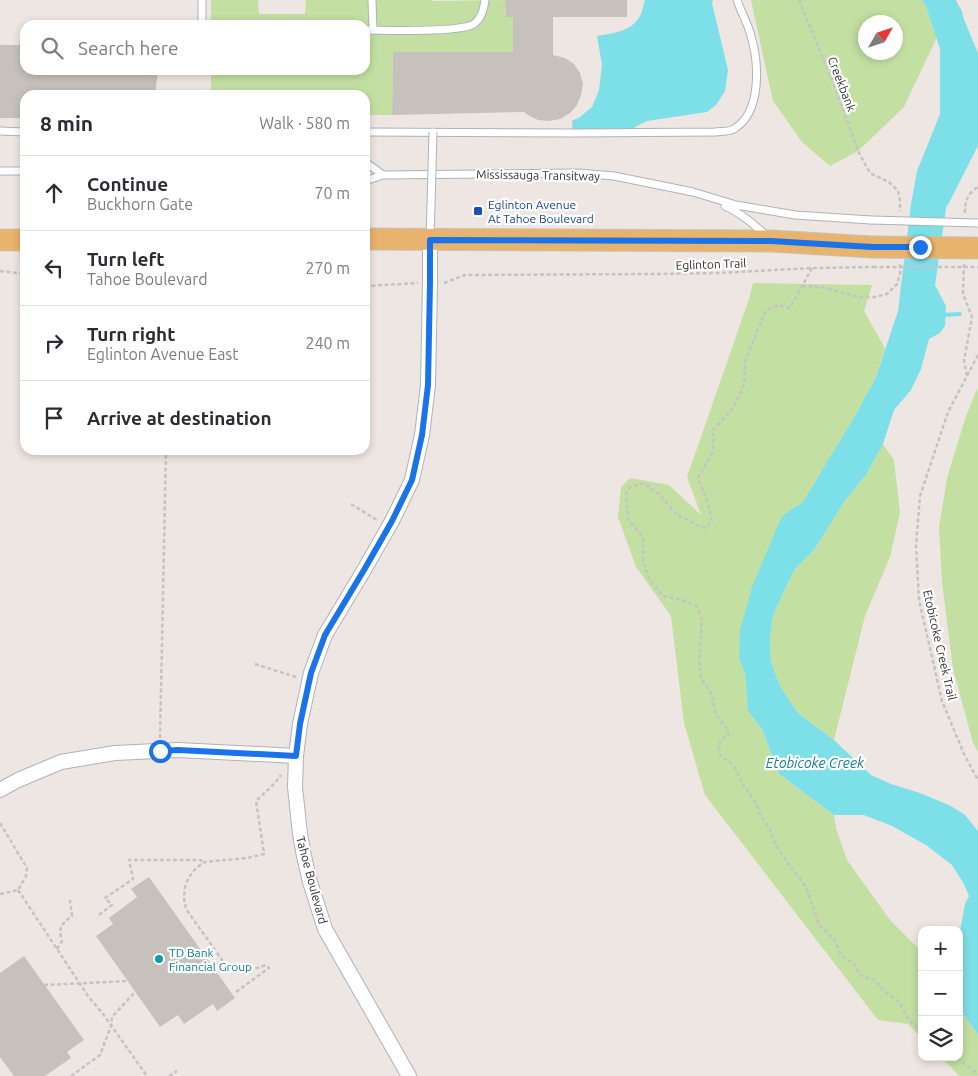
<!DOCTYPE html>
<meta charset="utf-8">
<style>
body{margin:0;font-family:Ubuntu,sans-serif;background:#f7f7f7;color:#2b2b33}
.controls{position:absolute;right:15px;bottom:15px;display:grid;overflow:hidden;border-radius:10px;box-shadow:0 2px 8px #0003}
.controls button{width:45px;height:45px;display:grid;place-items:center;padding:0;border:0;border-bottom:1px solid #e1e1e2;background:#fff;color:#2b2b33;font:25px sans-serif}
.compass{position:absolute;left:858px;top:15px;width:45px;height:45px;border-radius:50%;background:#fff;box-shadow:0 2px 8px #0003;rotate:51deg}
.stop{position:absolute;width:15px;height:15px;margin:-11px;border:4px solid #1a73e8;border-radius:50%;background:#fff}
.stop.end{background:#1a73e8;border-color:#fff;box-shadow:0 1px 5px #0008}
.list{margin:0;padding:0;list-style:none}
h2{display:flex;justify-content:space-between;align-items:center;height:65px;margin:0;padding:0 20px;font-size:21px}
h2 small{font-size:16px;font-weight:400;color:#7c7c81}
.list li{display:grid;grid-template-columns:32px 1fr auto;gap:15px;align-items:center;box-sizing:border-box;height:75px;padding:0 20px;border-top:1px solid #e1e1e2}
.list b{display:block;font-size:19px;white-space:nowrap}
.list p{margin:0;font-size:16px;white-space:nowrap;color:#7c7c81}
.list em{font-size:16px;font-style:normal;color:#7c7c81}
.icon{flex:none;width:28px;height:28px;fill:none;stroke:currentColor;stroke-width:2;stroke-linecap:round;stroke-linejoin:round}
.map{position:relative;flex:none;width:978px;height:1076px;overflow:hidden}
.search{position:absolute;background:#fff;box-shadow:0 2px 8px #0003;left:20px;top:20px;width:350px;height:55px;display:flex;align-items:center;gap:12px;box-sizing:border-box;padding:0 18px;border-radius:15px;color:#7c7c81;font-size:19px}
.panel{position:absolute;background:#fff;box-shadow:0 2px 8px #0003;left:20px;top:90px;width:350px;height:365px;border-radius:15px}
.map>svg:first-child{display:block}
.green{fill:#c3e0a2;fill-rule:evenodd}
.water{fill:#7de0e8}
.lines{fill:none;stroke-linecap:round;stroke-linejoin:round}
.stream{stroke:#7de0e8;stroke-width:4}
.river{stroke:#7de0e8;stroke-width:24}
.building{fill:#c7c1bd}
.lane-casing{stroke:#aeb2b9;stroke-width:9}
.street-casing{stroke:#aeb2b9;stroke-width:16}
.primary-casing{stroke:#c4c4c4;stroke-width:23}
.path{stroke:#c4c4c4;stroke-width:2.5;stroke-dasharray:4 2.5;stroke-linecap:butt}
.lane{stroke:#fff;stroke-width:7}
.street{stroke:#fff;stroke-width:14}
.primary{stroke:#e8b36c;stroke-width:21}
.lane-bridge-casing{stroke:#aeb2b9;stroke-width:9;stroke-linecap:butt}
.primary-bridge-casing{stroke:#c4c4c4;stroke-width:23;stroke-linecap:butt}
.path-bridge{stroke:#c4c4c4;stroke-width:2.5;stroke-dasharray:4 2.5;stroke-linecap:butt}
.lane-bridge{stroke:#fff;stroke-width:7}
.primary-bridge{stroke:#e8b36c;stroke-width:21}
.route{stroke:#1a73e8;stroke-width:6}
.transit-dot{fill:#1a4fb4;stroke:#fff;stroke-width:2}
.culture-dot{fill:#0f9aa8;stroke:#fff;stroke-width:2}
.labels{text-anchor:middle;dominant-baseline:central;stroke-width:4.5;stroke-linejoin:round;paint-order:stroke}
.street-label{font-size:12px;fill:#2e2e2e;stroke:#fff}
.transit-label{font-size:12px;fill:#164399;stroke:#fff;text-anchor:start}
.culture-label{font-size:12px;fill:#0d838f;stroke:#fff;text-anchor:start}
.water-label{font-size:14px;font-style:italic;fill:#177f91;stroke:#fff}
</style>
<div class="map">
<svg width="978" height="1076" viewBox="0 0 978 1076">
<rect width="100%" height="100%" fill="#eee6e2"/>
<!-- green -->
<path class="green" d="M211,0H258L259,14H305L306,0H432L433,1L505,0L506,17H513V52H393L392,115H365V95H211V70H365V25H211Z
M751,0H922L926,5L937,37L904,107L858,151L830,166L802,142L773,101ZM866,22H896V52H866Z
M753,283L872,285L864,311L885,348L876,377L856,414L813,487L803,502L783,515L739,659L745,673L748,711L762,729L779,774L834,815L836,828L847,860L890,920L922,952V1038L908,1024L878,1020L705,795L684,723L671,616L636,567L618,517L621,487L630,478L669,485L701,515L687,477L749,299Z
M978,387V752L973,743L953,669L942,582L939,527L947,478L966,416Z
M883,444L894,460L900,513L890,557L865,616L834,740L798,713L780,686L771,662L770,638L773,615L794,570L814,550L844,502L866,475Z
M959,1001L962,1012L978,1035V1076H959L941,1057H959Z"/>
<!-- water -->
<path class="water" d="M645,0H713L712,3L728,70L725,91L716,105L707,112L647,121L635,127L632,135L573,137L572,121L580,117L592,107L599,90L602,65L597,36C613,33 631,32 640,16C643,11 643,5 645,0Z
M922,0H955L962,11L970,57L963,129L951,174L935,285L946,306L945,326L940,333L929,339L921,369L911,390L894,410L883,444L866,475L844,502L814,550L794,570L773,615L770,638L771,662L780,686L798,713L834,740L871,775L891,784L920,793L951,806L965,815L978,831V1035L962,1012L959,1001V936L965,904L969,896L964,884L952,865L926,845L892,826L864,815H834L779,774L762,729L748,711L745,673L739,659L740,630L752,587L778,525L783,515L803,502L856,414L876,377L898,311L911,204L917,171L940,114V49L926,6Z"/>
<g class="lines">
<!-- stream -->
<path class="stream" d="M942,315L960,314"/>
<!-- river -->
<path class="river" d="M938,198L971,133L967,58L943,0"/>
</g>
<!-- building -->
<path class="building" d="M505,0H627V17H553V55L565,58L574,64L580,73L583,84L581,95L577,105L570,113L560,119L549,121L538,120L528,115L524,112L392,115L393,52H513V17H506Z
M0,45H25V70H158L155,95H25V118H0Z
M149,877L235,998L217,1011L213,1004L184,1024L178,1015L160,1027L96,936L113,924L109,918L137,897L131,889Z
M24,956L84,1040L67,1052L71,1058L45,1076H14L0,1057V973Z"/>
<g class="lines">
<!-- lane casing -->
<g class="lane-casing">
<path id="lane" d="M372,0L373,30
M202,25V0
M365,30C386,30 459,33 474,24C482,18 484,9 485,0
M0,131L25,132
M365,132L575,133L715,132C721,131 729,132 734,129C762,112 759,63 751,36C748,24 741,12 737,0
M365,164H368L383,175
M0,171H25
M365,181L383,175L578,173L614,176L693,192L736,205L795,215L871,220
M725,206C741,213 754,225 767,236
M430,237L431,206"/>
</g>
<!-- street casing -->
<g class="street-casing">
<path id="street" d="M0,790L18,780L61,762L115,753L178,750L296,756
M409,1076L325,929L310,882L304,856L300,834L295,787L296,756L300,724L311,673L325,635L364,570L392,521L412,480L422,435L428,385L430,283V240"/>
</g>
<!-- primary casing -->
<g class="primary-casing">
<path id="primary" d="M365,239L771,241L872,247
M0,240H25"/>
</g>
<!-- path -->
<path class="path" d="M799,0L836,90L858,151L870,173L889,182L898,191L900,200V211
M965,213C965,201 967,194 978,187
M964,264L963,294L972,317L964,361L967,376
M812,268L790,308L779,305L766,310L745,361L744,384L734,407L713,430V451L709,459L698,478L707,501L712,521L706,528L697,525L676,514L659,494L644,483L630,487L626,493L628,519L643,537V560L649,579L663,596L679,599L696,606L702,618L699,661L701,679L711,693L716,715L728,730V735C719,740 718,746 720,755L734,766L744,786L757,805L761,817L770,829L775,844L787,862L806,887L819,924L835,941L841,955L854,964L861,976L875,980L884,991L899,1002L909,1020L922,1031
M0,271L25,274
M444,283L465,275L656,274L719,273L812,268L873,267
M365,286L418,283
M802,286L821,287L859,297H875L887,294L897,284L900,274V264
M978,355L948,412L920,496L916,545L919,600L942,701L964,754L978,780
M351,504L377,520
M255,664L296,677
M160,738L166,450
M0,823L27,868L26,876L18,890L0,894
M18,890L88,996L103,1014L147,1076
M99,915L112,905L105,898L133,879L129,860H200L205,862
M57,949L62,941C58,928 61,924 72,916L70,900
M236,992L269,968L266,965C250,971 241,972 225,964L186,909L184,898L185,887L189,877L196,868L205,862L247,858L264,854L256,801L275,783L281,775
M958,1057L962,1062L978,1074
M71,1076L100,1055L111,1026L112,1017L135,992
M169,1076L177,1071"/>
<!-- lane -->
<use href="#lane" class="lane"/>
<!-- street -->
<use href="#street" class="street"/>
<!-- primary -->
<use href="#primary" class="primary"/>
<!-- lane-bridge casing -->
<g class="lane-bridge-casing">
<path id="lane-bridge" d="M431,206L433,132
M871,220L978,223"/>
</g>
<!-- primary-bridge casing -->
<g class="primary-bridge-casing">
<path id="primary-bridge" d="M872,247L978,248"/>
</g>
<!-- path-bridge -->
<path class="path-bridge" d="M873,267H978
M44,985L128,981"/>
<!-- lane-bridge -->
<use href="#lane-bridge" class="lane-bridge"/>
<!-- primary-bridge -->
<use href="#primary-bridge" class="primary-bridge"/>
</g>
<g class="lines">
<!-- route -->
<path class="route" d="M160,751L178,750L296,756L300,724L311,673L325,635L364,570L392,521L412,480L422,435L428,385L430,283V240L771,241L872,247H920"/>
</g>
<!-- markers -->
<rect class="transit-dot" x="473" y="206" width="10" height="10" rx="2.5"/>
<circle class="culture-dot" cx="159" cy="959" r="5"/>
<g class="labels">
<!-- street labels -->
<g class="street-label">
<text transform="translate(842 84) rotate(69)">Creekbank</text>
<text transform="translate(538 175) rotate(1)">Mississauga Transitway</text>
<text transform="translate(711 264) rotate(-2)">Eglinton Trail</text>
<text transform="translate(940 645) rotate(77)">Etobicoke Creek Trail</text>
<text transform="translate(312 880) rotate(75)">Tahoe Boulevard</text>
</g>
<!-- transit labels -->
<g class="transit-label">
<text x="488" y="204">Eglinton Avenue<tspan x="488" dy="14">At Tahoe Boulevard</tspan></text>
</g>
<!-- culture labels -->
<g class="culture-label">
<text x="169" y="952">TD Bank<tspan x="169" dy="14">Financial Group</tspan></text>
</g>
<!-- water labels -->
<g class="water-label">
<text x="815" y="763">Etobicoke Creek</text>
</g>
</g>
</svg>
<div class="controls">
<button>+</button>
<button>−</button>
<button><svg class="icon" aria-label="layers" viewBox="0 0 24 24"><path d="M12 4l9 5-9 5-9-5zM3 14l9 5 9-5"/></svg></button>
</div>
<svg class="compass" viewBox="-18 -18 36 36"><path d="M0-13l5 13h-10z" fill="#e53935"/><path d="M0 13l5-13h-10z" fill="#7c7c81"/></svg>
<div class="stop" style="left:160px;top:751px"></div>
<div class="stop end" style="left:920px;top:247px"></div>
<div class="search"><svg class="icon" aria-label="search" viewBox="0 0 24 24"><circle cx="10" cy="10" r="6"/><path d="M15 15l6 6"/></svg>Search here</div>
<section class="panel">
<h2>8 min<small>Walk · 580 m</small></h2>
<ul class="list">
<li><svg class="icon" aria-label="ahead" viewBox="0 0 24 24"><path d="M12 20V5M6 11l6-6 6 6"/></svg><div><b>Continue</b><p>Buckhorn Gate</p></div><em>70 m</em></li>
<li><svg class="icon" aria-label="left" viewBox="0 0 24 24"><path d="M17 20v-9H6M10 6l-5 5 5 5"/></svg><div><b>Turn left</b><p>Tahoe Boulevard</p></div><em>270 m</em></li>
<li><svg class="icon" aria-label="right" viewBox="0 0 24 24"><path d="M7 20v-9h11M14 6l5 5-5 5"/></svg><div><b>Turn right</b><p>Eglinton Avenue East</p></div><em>240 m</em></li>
<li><svg class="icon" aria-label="arrive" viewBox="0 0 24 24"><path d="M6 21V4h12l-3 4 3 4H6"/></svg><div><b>Arrive at destination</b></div></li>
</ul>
</section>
</div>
